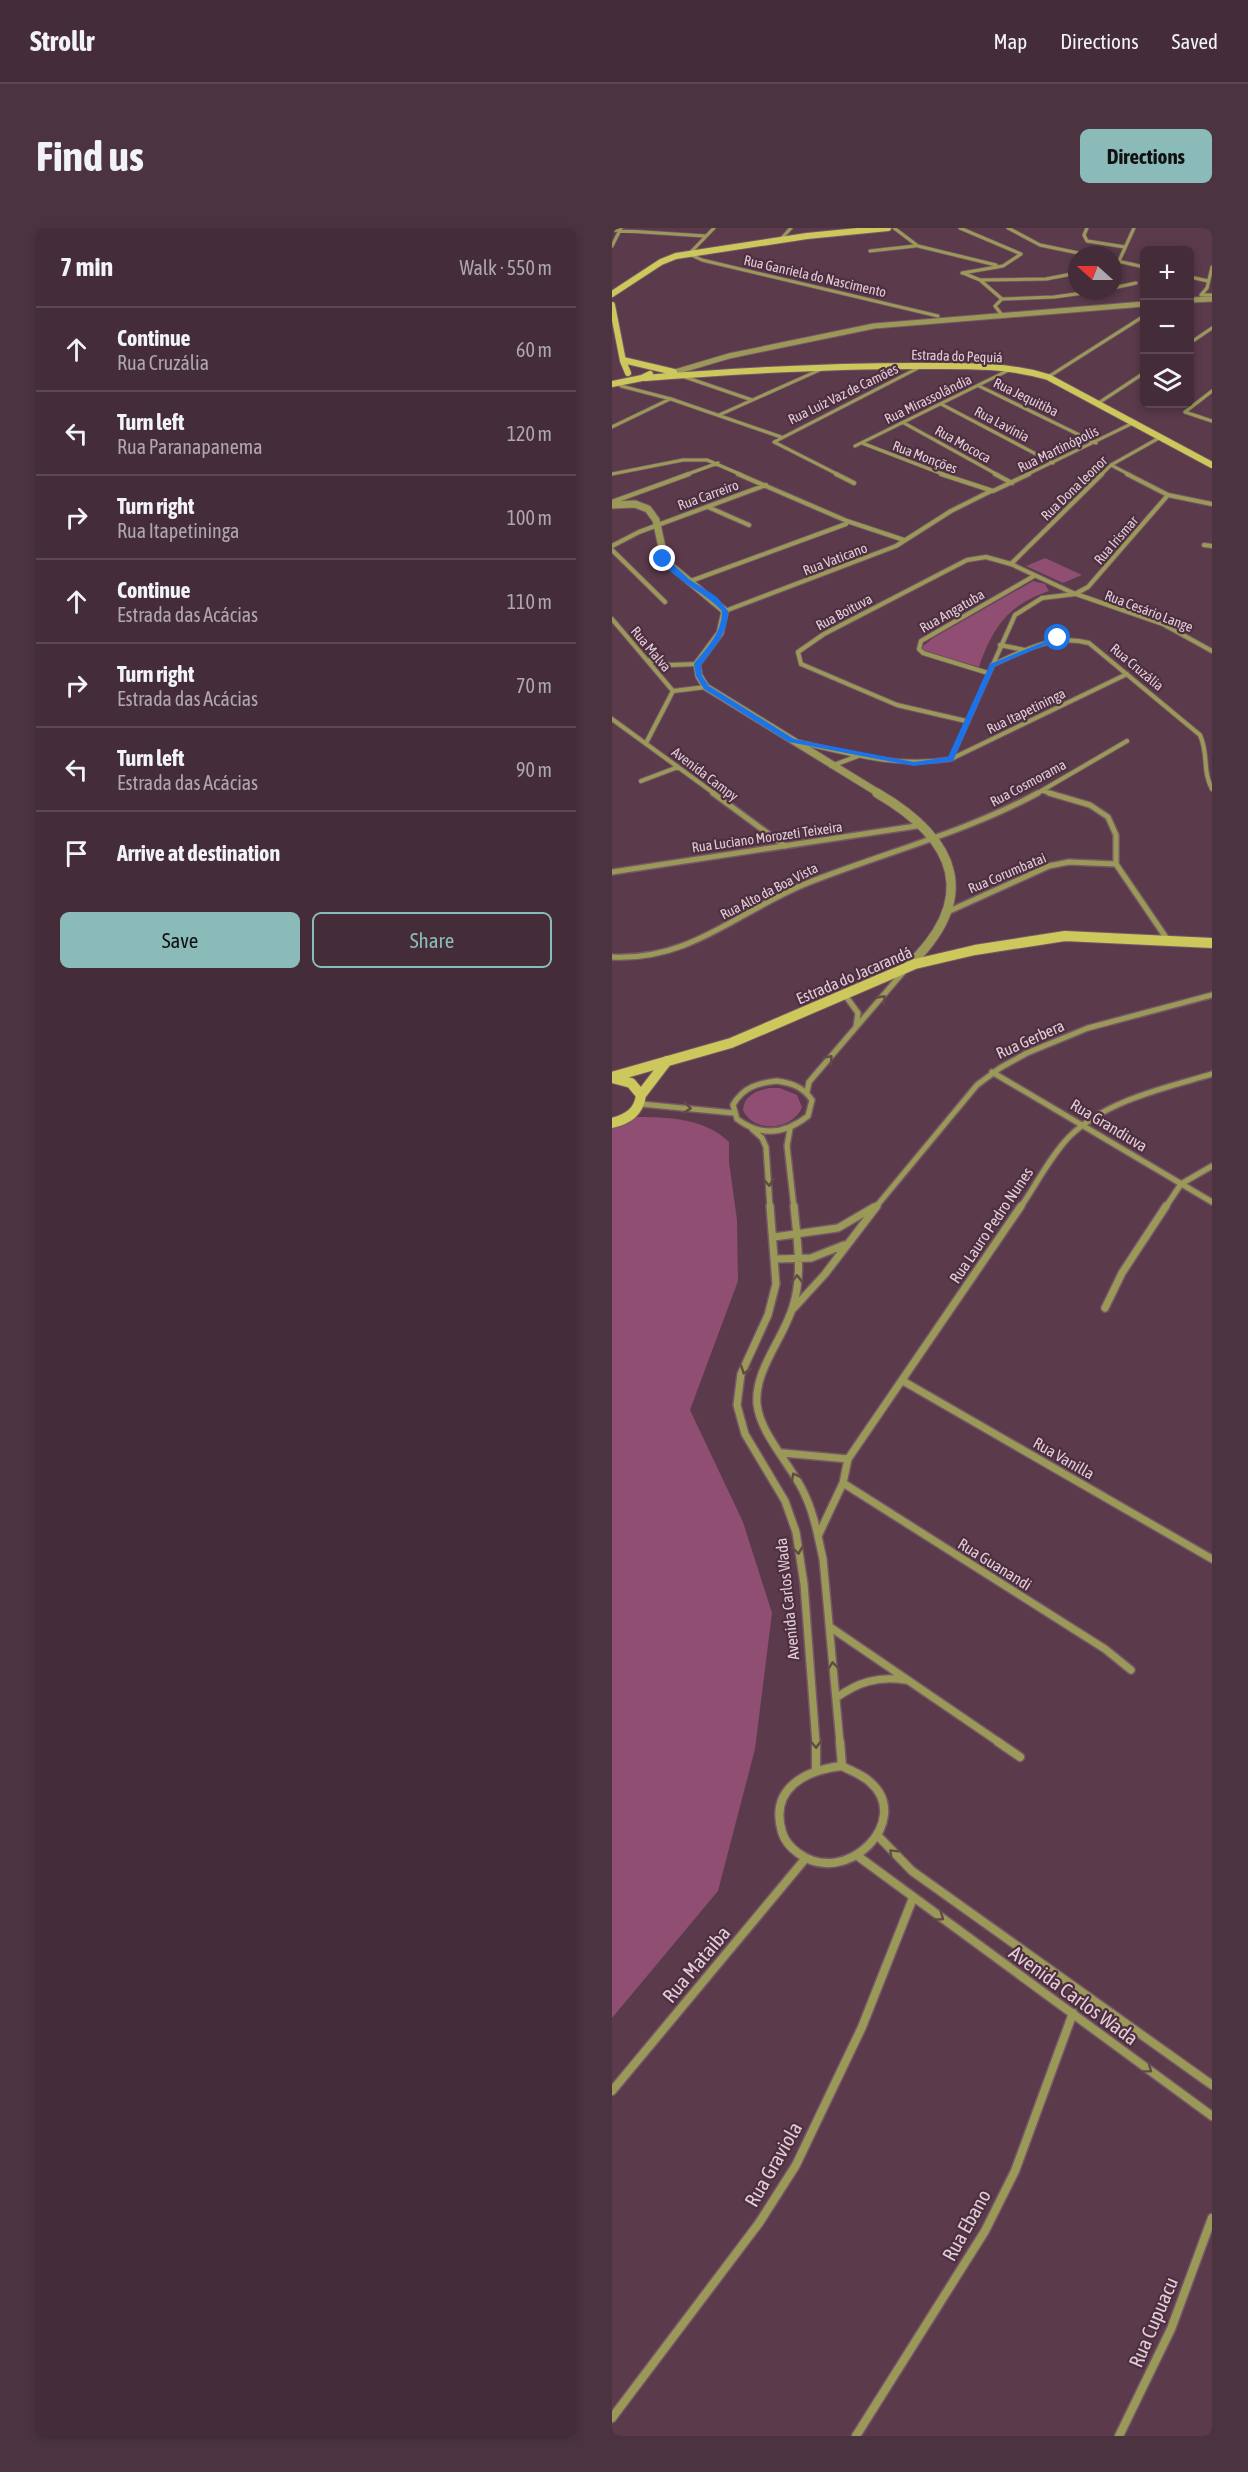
<!DOCTYPE html>
<meta charset="utf-8">
<style>
body{margin:0;font-family:"Asap Condensed",sans-serif;background:#4b3440;color:#f1f3f6}
.controls{position:absolute;right:18px;top:18px;display:grid;overflow:hidden;border-radius:9px;box-shadow:0 3px 9px #0003}
.controls button{width:54px;height:54px;display:grid;place-items:center;padding:0;border:0;border-bottom:2px solid #5c4853;background:#442c38;color:#f1f3f6;font:30px sans-serif}
.compass{position:absolute;left:456px;top:18px;width:54px;height:54px;border-radius:50%;background:#442c38;box-shadow:0 3px 9px #0003;rotate:291deg}
.stop{position:absolute;width:18px;height:18px;margin:-14px;border:4px solid #1a73e8;border-radius:50%;background:#fff}
.stop.end{background:#1a73e8;border-color:#fff;box-shadow:0 2px 6px #0008}
.list{margin:0;padding:0;list-style:none}
h2{display:flex;justify-content:space-between;align-items:center;height:78px;margin:0;padding:0 24px;font-size:26px}
h2 small{font-size:20px;font-weight:400;color:#afa7ae}
.list li{display:grid;grid-template-columns:39px 1fr auto;gap:18px;align-items:center;box-sizing:border-box;height:84px;padding:0 24px;border-top:2px solid #5c4853}
.list b{display:block;font-size:22px;white-space:nowrap}
.list p{margin:0;font-size:20px;white-space:nowrap;color:#afa7ae}
.list em{font-size:20px;font-style:normal;color:#afa7ae}
.actions{display:flex;gap:12px;padding:18px 24px}
.actions a{flex:1;padding:14px 0;border:2px solid #8bbbb9;border-radius:9px;text-align:center;font-size:21px;color:#8bbbb9}
.actions .main{background:#8bbbb9;color:#111}
.icon{flex:none;width:33px;height:33px;fill:none;stroke:currentColor;stroke-width:2;stroke-linecap:round;stroke-linejoin:round}
.map{position:relative;flex:none;width:600px;height:2208px;overflow:hidden;border-radius:9px}
header{display:flex;align-items:center;gap:36px;box-sizing:border-box;height:84px;padding:0 30px;background:#442c38;border-bottom:2px solid #5c4853}
header strong{font-size:28px}
nav{display:flex;gap:33px;margin-inline-start:auto;font-size:21px}
.intro{display:flex;align-items:center;justify-content:space-between;box-sizing:border-box;height:144px;padding:0 36px}
h1{margin:0;font-size:42px}
.button{padding:15px 27px;border-radius:9px;background:#8bbbb9;color:#111;font-size:21px;font-weight:700}
main{display:flex;gap:36px;padding:0 36px}
aside{flex:1;background:#442c38;border-radius:9px;box-shadow:0 3px 9px #0003}
.map>svg:first-child{display:block}
.green{fill:#8f4e72}
.lines{fill:none;stroke-linecap:round;stroke-linejoin:round}
.minor-far4-casing{stroke:#755767;stroke-width:4.5}
.minor-far3-casing{stroke:#755767;stroke-width:6}
.minor-far2-casing{stroke:#755767;stroke-width:8}
.minor-far1-casing{stroke:#755767;stroke-width:10}
.minor-casing{stroke:#755767;stroke-width:11}
.tertiary-far2-casing{stroke:#755767;stroke-width:7}
.tertiary-far1-casing{stroke:#755767;stroke-width:9}
.tertiary-casing{stroke:#755767;stroke-width:11}
.secondary-far1-casing{stroke:#755767;stroke-width:8}
.secondary-casing{stroke:#755767;stroke-width:12}
.minor-far4{stroke:#9b9958;stroke-width:3}
.minor-far3{stroke:#9b9958;stroke-width:4}
.minor-far2{stroke:#9b9958;stroke-width:5}
.minor-far1{stroke:#9b9958;stroke-width:7}
.minor{stroke:#9b9958;stroke-width:8}
.tertiary-far2{stroke:#9b9958;stroke-width:5}
.tertiary-far1{stroke:#9b9958;stroke-width:7}
.tertiary{stroke:#9b9958;stroke-width:9}
.secondary-far1{stroke:#ccc85b;stroke-width:6}
.secondary{stroke:#ccc85b;stroke-width:10}
.oneway{stroke:#614a46}
.route{fill:#1a73e8}
.labels{text-anchor:middle;dominant-baseline:central;stroke-width:4.5;stroke-linejoin:round;paint-order:stroke}
.far-street-label{font-size:14px;fill:#e1cdd7;stroke:#4e2f40}
.street-label{font-size:16px;fill:#e1cdd7;stroke:#4e2f40}
.near-street-label{font-size:20px;fill:#e1cdd7;stroke:#4e2f40}
</style>
<header>
<strong>Strollr</strong>
<nav><a>Map</a><a>Directions</a><a>Saved</a></nav>
</header>
<div class="intro"><h1>Find us</h1><a class="button">Directions</a></div>
<main>
<aside>
<h2>7 min<small>Walk · 550 m</small></h2>
<ul class="list">
<li><svg class="icon" aria-label="ahead" viewBox="0 0 24 24"><path d="M12 20V5M6 11l6-6 6 6"/></svg><div><b>Continue</b><p>Rua Cruzália</p></div><em>60 m</em></li>
<li><svg class="icon" aria-label="left" viewBox="0 0 24 24"><path d="M17 20v-9H6M10 6l-5 5 5 5"/></svg><div><b>Turn left</b><p>Rua Paranapanema</p></div><em>120 m</em></li>
<li><svg class="icon" aria-label="right" viewBox="0 0 24 24"><path d="M7 20v-9h11M14 6l5 5-5 5"/></svg><div><b>Turn right</b><p>Rua Itapetininga</p></div><em>100 m</em></li>
<li><svg class="icon" aria-label="ahead" viewBox="0 0 24 24"><path d="M12 20V5M6 11l6-6 6 6"/></svg><div><b>Continue</b><p>Estrada das Acácias</p></div><em>110 m</em></li>
<li><svg class="icon" aria-label="right" viewBox="0 0 24 24"><path d="M7 20v-9h11M14 6l5 5-5 5"/></svg><div><b>Turn right</b><p>Estrada das Acácias</p></div><em>70 m</em></li>
<li><svg class="icon" aria-label="left" viewBox="0 0 24 24"><path d="M17 20v-9H6M10 6l-5 5 5 5"/></svg><div><b>Turn left</b><p>Estrada das Acácias</p></div><em>90 m</em></li>
<li><svg class="icon" aria-label="arrive" viewBox="0 0 24 24"><path d="M6 21V4h12l-3 4 3 4H6"/></svg><div><b>Arrive at destination</b></div></li>
</ul>
<div class="actions"><a class="main">Save</a><a>Share</a></div>
</aside>
<div class="map">
<svg width="600" height="2208" viewBox="0 0 600 2208">
<rect width="100%" height="100%" fill="#5a3a4b"/>
<!-- green -->
<path class="green" d="M433,330L470,347L451,355L414,338Z
M421,353L433,356L437,363C396,377 381,399 367,439L311,422V418L321,410Z
M158,860H168L185,867L190,879C182,902 141,906 131,882C132,867 145,862 158,860Z
M14,889C49,889 91,888 117,914V934L125,992L126,1053L78,1182L131,1294L160,1385L143,1521L106,1663L0,1790V897Z"/>
<g class="lines">
<!-- minor-far4 casing -->
<g class="minor-far4-casing">
<path id="minor-far4" d="M102,0L77,26L90,32L326,88
M282,0L306,18L384,37
M348,0L409,26L391,38L350,45
M396,0L428,17L476,27
M475,0L472,7L475,13L513,19
M0,2L93,8
M169,11L179,0
M0,18L9,0
M258,23L303,18
M501,32L532,39
M507,33L522,0
M351,45L368,52L390,71
M578,49L596,53
M368,52L434,51L465,45
M501,60L524,55
M589,67L595,60L600,39
M589,67H600
M390,71L442,69L486,63
M390,71L383,78L390,87
M578,115L600,100
M67,147L140,172
M436,149L532,88
M9,158L59,171L169,209
M367,158L484,215
M600,163L573,184L600,193
M329,176L441,235
M485,176L532,145
M107,187L212,140
M292,195L386,247
M0,199L58,171
M250,215L333,247
M243,218L399,141
M499,237L518,247
M0,246L71,232H95L130,247
M73,247L106,235
M227,247L162,214L310,138
M414,247L521,195
M489,247L499,237L547,210"/>
</g>
<!-- minor-far3 casing -->
<g class="minor-far3-casing">
<path id="minor-far3" d="M224,246L242,255
M329,246L381,263L417,246
M383,246L400,255
M515,246L556,267L600,276
M0,274L77,246
M96,279L137,297
M235,293L292,312
M592,317L600,318
M0,318L27,304L154,257
M0,322L53,374
M399,336L490,246
M76,354L234,296L235,293L126,246
M113,383L284,318L339,283L379,263
M0,391L61,463
M388,417L413,422
M35,432L58,437L85,436
M380,437C412,423 441,405 477,415L588,507C597,527 590,542 600,561
M376,445L311,425L307,421L309,413L422,348
M0,491L103,566
M354,493L285,477L189,436L186,424L212,406L355,332L374,329L399,336L461,365L551,396L600,423
M187,514C238,526 287,540 339,531L515,446
M34,515L61,463L94,459
M339,531L403,387L430,370L463,366L476,359L556,267
M219,538L246,528
M29,553L66,539
M431,563L442,566
M424,566L515,513"/>
</g>
<!-- minor-far2 casing -->
<g class="minor-far2-casing">
<path id="minor-far2" d="M101,565L173,618
M437,565L478,577L496,589L504,607V636L555,711
M0,644L311,597
M333,685L437,638L457,634L504,636
M0,729C78,733 125,684 193,656C271,625 352,605 426,565
M233,767L246,785L244,799
M380,844L600,974
M165,853C180,855 191,859 200,872L196,888C173,906 149,909 125,891L121,877C131,859 146,855 165,853Z
M195,864L197,854L293,742
M29,876L122,885
M140,901L150,910L154,919L158,980
M178,901L175,918L182,980
M263,980L365,857L388,840L415,825L476,800L600,767
M408,980C424,957 439,927 458,908C495,872 553,860 600,846
M553,980L569,956L600,938"/>
</g>
<!-- minor-far1 casing -->
<g class="minor-far1-casing">
<path id="minor-far1" d="M158,978L164,1056L156,1087L129,1146L125,1177L133,1206L173,1273L184,1304L192,1356L204,1515
M182,978C185,1011 191,1047 181,1078C172,1110 142,1142 145,1176C148,1206 180,1238 192,1265C202,1285 206,1309 211,1331L228,1515
M162,1009L226,1000L262,979
M164,1031L199,1030L232,1017
M493,1080L510,1045L554,978
M181,1081L213,1046L265,978
M291,1153L600,1331
M171,1225L236,1231
M231,1255L493,1421L519,1442
M206,1308L231,1255L236,1231L409,978
M218,1399L388,1515
M224,1470C246,1454 266,1448 293,1452"/>
</g>
<!-- minor casing -->
<g class="minor-casing">
<path id="minor" d="M204,1514V1541
M228,1514L230,1538
M386,1514L408,1529
M230,1538C239,1543 251,1547 258,1554C302,1592 234,1661 186,1625C179,1620 173,1614 170,1604C157,1560 194,1542 230,1538Z
M266,1608L300,1643L600,1857
M247,1629L600,1888
M0,1863L193,1631
M0,2190L147,1995L184,1937L250,1799L301,1670
M244,2208L373,2003L403,1943L461,1785
M507,2208L559,2101L600,1990"/>
</g>
<!-- tertiary-far2 casing -->
<g class="tertiary-far2-casing">
<path id="tertiary-far2" d="M578,72L600,71
M53,147L117,128L262,98L532,76"/>
</g>
<!-- tertiary-far1 casing -->
<g class="tertiary-far1-casing">
<path id="tertiary-far1" d="M0,277L23,276L36,281L44,292L53,333L113,383L108,405L85,436L87,448L94,459L268,566"/>
</g>
<!-- tertiary casing -->
<g class="tertiary-casing">
<path id="tertiary" d="M265,565C346,612 368,671 294,740"/>
</g>
<!-- secondary-far1 casing -->
<g class="secondary-far1-casing">
<path id="secondary-far1" d="M0,66L49,34L64,28L195,8L276,0
M0,77L11,133L16,145
M11,132L62,144
M33,150C123,143 213,138 304,138C348,138 393,136 436,149L600,237
M0,156L30,150L38,146"/>
</g>
<!-- secondary casing -->
<g class="secondary-casing">
<path id="secondary" d="M0,849L119,815L303,736L363,722L453,708L600,715
M29,867L55,833
M0,895C16,891 27,884 29,867L19,855L1,850"/>
</g>
<!-- minor-far4 -->
<use href="#minor-far4" class="minor-far4"/>
<!-- minor-far3 -->
<use href="#minor-far3" class="minor-far3"/>
<!-- minor-far2 -->
<use href="#minor-far2" class="minor-far2"/>
<!-- minor-far1 -->
<use href="#minor-far1" class="minor-far1"/>
<!-- minor -->
<use href="#minor" class="minor"/>
<!-- tertiary-far2 -->
<use href="#tertiary-far2" class="tertiary-far2"/>
<!-- tertiary-far1 -->
<use href="#tertiary-far1" class="tertiary-far1"/>
<!-- tertiary -->
<use href="#tertiary" class="tertiary"/>
<!-- secondary-far1 -->
<use href="#secondary-far1" class="secondary-far1"/>
<!-- secondary -->
<use href="#secondary" class="secondary"/>
</g>
<!-- one-way arrows -->
<defs><path id="oneway-chevron" d="M-2-3.5L2.5 0L-2 3.5" fill="none" stroke-width="1.6" stroke-linecap="round" stroke-linejoin="round" transform="scale(1.5)"/></defs>
<g class="oneway">
<use href="#oneway-chevron" transform="translate(270 771) rotate(-50)"/>
<use href="#oneway-chevron" transform="translate(217 831) rotate(-49)"/>
<use href="#oneway-chevron" transform="translate(75 880) rotate(6)"/>
<use href="#oneway-chevron" transform="translate(157 954) rotate(86)"/>
<use href="#oneway-chevron" transform="translate(185 1051) rotate(-89)"/>
<use href="#oneway-chevron" transform="translate(133 1142) rotate(109)"/>
<use href="#oneway-chevron" transform="translate(183 1249) rotate(-118)"/>
<use href="#oneway-chevron" transform="translate(186 1322) rotate(82)"/>
<use href="#oneway-chevron" transform="translate(221 1438) rotate(-95)"/>
<use href="#oneway-chevron" transform="translate(204 1516) rotate(88)"/>
<use href="#oneway-chevron" transform="translate(281 1625) rotate(-135)"/>
<use href="#oneway-chevron" transform="translate(328 1689) rotate(36)"/>
<use href="#oneway-chevron" transform="translate(536 1841) rotate(37)"/>
</g>
<!-- route -->
<path class="route" d="M49,330H54L78,352L105,369L116,383C116,406 102,419 89,437L90,448L97,458L182,511L302,534L336,529L378,436L444,409L450,410L383,438L341,533L302,538L177,514L92,461L84,448L82,436C95,419 110,406 110,383C95,365 57,350 49,330Z"/>
<g class="labels">
<!-- far-street labels -->
<g class="far-street-label">
<text transform="translate(203 48) rotate(13)">Rua Ganriela do Nascimento</text>
<text transform="translate(345 128) rotate(2)">Estrada do Pequiá</text>
<text transform="translate(231 166) rotate(-26)">Rua Luiz Vaz de Camões</text>
<text transform="translate(414 169) rotate(26)">Rua Jequitiba</text>
<text transform="translate(316 171) rotate(-26)">Rua Mirassolândia</text>
<text transform="translate(390 196) rotate(28)">Rua Lavínia</text>
<text transform="translate(351 216) rotate(29)">Rua Mococa</text>
<text transform="translate(446 221) rotate(-26)">Rua Martinópolis</text>
<text transform="translate(313 229) rotate(21)">Rua Monções</text>
<text transform="translate(462 260) rotate(-44)">Rua Dona leonor</text>
<text transform="translate(96 267) rotate(-20)">Rua Carreiro</text>
<text transform="translate(504 312) rotate(-49)">Rua Irismar</text>
<text transform="translate(223 331) rotate(-21)">Rua Vaticano</text>
<text transform="translate(340 383) rotate(-30)">Rua Angatuba</text>
<text transform="translate(537 383) rotate(21)">Rua Cesário Lange</text>
<text transform="translate(232 384) rotate(-28)">Rua Boituva</text>
<text transform="translate(39 421) rotate(50)">Rua Malva</text>
<text transform="translate(525 439) rotate(40)">Rua Cruzália</text>
<text transform="translate(414 483) rotate(-26)">Rua Itapetininga</text>
<text transform="translate(93 546) rotate(37)">Avenida Campy</text>
<text transform="translate(416 555) rotate(-28)">Rua Cosmorama</text>
<text transform="translate(155 609) rotate(-8)">Rua Luciano Morozeti Teixeira</text>
<text transform="translate(395 645) rotate(-23)">Rua Corumbatai</text>
<text transform="translate(157 663) rotate(-27)">Rua Alto da Boa Vista</text>
</g>
<!-- street labels -->
<g class="street-label">
<text transform="translate(242 747) rotate(-23)">Estrada do Jacarandá</text>
<text transform="translate(418 811) rotate(-24)">Rua Gerbera</text>
<text transform="translate(497 897) rotate(31)">Rua Grandiuva</text>
<text transform="translate(379 997) rotate(-56)">Rua Lauro Pedro Nunes</text>
<text transform="translate(452 1230) rotate(30)">Rua Vanilla</text>
<text transform="translate(383 1336) rotate(32)">Rua Guanandi</text>
<text transform="translate(175 1371) rotate(-96)">Avenida Carlos Wada</text>
</g>
<!-- near-street labels -->
<g class="near-street-label">
<text transform="translate(84 1736) rotate(-50)">Rua Mataiba</text>
<text transform="translate(462 1767) rotate(36)">Avenida Carlos Wada</text>
<text transform="translate(161 1936) rotate(-60)">Rua Graviola</text>
<text transform="translate(354 1997) rotate(-61)">Rua Ebano</text>
<text transform="translate(541 2094) rotate(-67)">Rua Cupuacu</text>
</g>
</g>
</svg>
<div class="controls">
<button>+</button>
<button>−</button>
<button><svg class="icon" aria-label="layers" viewBox="0 0 24 24"><path d="M12 4l9 5-9 5-9-5zM3 14l9 5 9-5"/></svg></button>
</div>
<svg class="compass" viewBox="-18 -18 36 36"><path d="M0-13l5 13h-10z" fill="#e53935"/><path d="M0 13l5-13h-10z" fill="#afa7ae"/></svg>
<div class="stop" style="left:446px;top:410px"></div>
<div class="stop end" style="left:51px;top:331px"></div>
</div>
</main>
